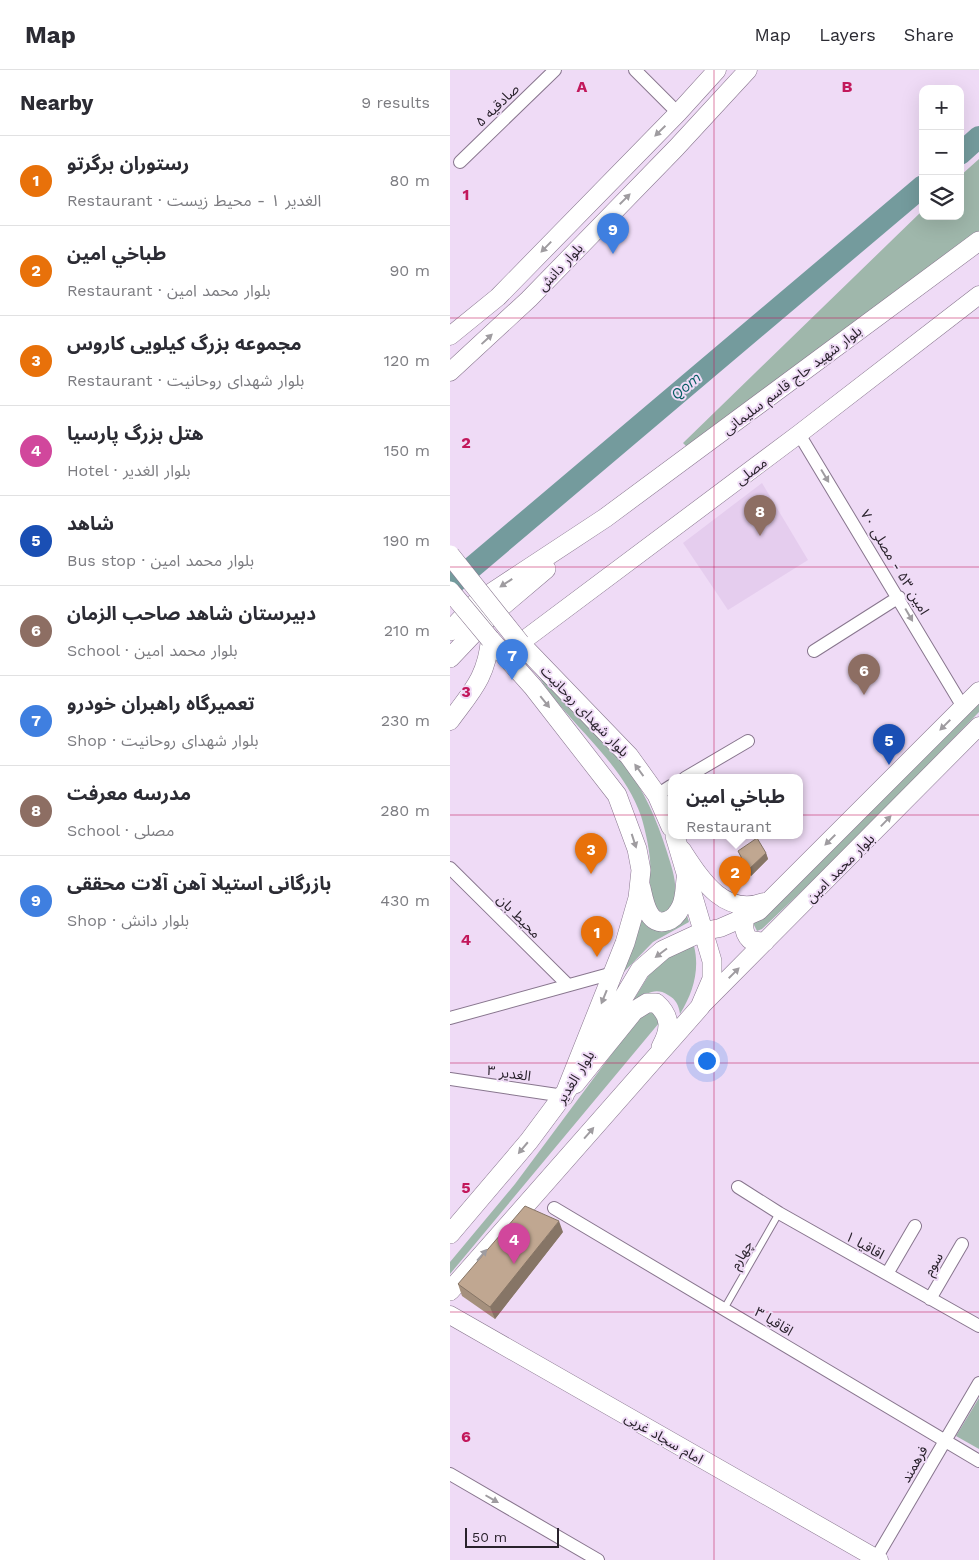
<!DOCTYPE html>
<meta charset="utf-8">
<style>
body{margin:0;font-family:"Work Sans","Noto Sans Arabic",sans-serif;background:#f2f2f3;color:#2b2b33}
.controls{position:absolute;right:15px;top:15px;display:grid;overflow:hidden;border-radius:10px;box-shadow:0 5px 20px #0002}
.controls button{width:45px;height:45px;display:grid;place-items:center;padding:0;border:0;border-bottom:1px solid #e1e1e2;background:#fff;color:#2b2b33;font:25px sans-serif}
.scale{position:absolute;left:15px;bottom:12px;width:94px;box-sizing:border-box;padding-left:5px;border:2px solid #29222c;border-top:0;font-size:14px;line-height:18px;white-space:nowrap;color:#29222c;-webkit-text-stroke:4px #efdbf6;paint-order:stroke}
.you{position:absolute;left:256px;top:990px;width:18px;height:18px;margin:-12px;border:4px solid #fff;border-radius:50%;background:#1a73e8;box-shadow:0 0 0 8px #1a73e833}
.badge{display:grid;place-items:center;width:32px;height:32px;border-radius:50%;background:#306882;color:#fff;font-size:16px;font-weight:700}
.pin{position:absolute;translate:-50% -41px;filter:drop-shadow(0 1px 2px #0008)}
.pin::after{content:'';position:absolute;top:26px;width:18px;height:15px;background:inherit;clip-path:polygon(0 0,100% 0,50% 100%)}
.popup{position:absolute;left:218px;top:704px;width:135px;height:65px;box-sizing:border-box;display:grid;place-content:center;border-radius:10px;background:#fff;filter:drop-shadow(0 1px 4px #0005);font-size:16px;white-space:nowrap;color:#7c7c81}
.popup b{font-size:19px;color:#2b2b33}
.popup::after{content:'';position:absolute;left:50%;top:100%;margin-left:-10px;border:10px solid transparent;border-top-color:#fff}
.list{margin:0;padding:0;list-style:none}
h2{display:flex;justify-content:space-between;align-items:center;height:65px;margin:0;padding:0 20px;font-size:21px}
h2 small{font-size:16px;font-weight:400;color:#7c7c81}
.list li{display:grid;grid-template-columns:32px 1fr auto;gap:15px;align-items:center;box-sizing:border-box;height:90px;padding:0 20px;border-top:1px solid #e1e1e2}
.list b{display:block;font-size:19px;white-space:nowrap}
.list p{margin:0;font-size:16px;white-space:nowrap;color:#7c7c81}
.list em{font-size:16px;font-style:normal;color:#7c7c81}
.icon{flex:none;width:28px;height:28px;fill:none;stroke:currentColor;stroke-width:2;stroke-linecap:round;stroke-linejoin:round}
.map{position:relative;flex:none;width:529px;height:1490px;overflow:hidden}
header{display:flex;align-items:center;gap:30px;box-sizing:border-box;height:70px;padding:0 25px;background:#fff;border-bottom:1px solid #e1e1e2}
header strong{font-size:24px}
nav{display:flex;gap:28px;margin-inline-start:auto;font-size:18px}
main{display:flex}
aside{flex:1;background:#fff}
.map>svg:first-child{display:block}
.built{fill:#e5cdee}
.green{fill:#9fb7ab}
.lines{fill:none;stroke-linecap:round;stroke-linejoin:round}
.river{stroke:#749b9d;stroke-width:22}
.lane-casing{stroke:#88768e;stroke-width:8}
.street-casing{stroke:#88768e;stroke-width:14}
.secondary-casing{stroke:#88768e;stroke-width:19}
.primary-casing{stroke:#88768e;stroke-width:20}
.lane{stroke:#fff;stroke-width:6}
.street{stroke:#fff;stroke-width:12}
.secondary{stroke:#fff;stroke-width:18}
.primary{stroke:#fff;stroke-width:19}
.primary-bridge-casing{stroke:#88768e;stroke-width:20;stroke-linecap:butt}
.primary-bridge{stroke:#fff;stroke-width:19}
.wall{fill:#a5907d}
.shaded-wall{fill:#867566}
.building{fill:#c0a791;stroke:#867566}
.oneway{fill:#9f9ca0}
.grid{fill:none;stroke:#c2185b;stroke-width:1;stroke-opacity:0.55}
.labels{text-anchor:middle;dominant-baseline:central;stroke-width:4;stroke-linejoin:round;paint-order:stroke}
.street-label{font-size:14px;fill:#29222c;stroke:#efdbf6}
.water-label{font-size:15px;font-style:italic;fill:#065e63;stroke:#efdbf6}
.grid-label{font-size:16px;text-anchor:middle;font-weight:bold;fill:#c2185b;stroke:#efdbf6;stroke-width:4;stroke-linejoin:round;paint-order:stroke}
</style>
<header>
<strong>Map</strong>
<nav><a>Map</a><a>Layers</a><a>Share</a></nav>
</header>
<main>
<aside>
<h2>Nearby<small>9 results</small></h2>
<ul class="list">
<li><span class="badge" style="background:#e8710a">1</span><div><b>رستوران برگرتو</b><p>Restaurant · الغدیر ۱ - محیط زیست</p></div><em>80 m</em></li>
<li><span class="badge" style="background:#e8710a">2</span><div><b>طباخي امين</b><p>Restaurant · بلوار محمد امین</p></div><em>90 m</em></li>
<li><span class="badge" style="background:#e8710a">3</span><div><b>مجموعه بزرگ کیلویی کاروس</b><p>Restaurant · بلوار شهدای روحانیت</p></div><em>120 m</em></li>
<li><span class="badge" style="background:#d1479c">4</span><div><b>هتل بزرگ پارسیا</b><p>Hotel · بلوار الغدیر</p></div><em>150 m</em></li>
<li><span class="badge" style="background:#1a4fb4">5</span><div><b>شاهد</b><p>Bus stop · بلوار محمد امین</p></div><em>190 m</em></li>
<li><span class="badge" style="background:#8d6e63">6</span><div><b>دبیرستان شاهد صاحب الزمان</b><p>School · بلوار محمد امین</p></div><em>210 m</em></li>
<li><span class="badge" style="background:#3f7fe0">7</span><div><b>تعمیرگاه راهبران خودرو</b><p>Shop · بلوار شهدای روحانیت</p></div><em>230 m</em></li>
<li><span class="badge" style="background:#8d6e63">8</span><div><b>مدرسه معرفت</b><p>School · مصلی</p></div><em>280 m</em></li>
<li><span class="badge" style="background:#3f7fe0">9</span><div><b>بازرگانی استیلا آهن آلات محققی</b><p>Shop · بلوار دانش</p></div><em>430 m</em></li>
</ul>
</aside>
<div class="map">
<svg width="529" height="1490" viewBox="0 0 529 1490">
<rect width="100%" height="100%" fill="#efdbf6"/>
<!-- built -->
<path class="built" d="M312,413L358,490L278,540L233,473Z"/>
<!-- green -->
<path class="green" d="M529,89V163L241,381L233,373L473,140V146H510V106Z
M82,595C111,627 144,657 171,690C193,717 207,750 217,782C224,805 230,819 220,841L213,843C207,840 204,835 202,828C198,817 201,802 200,790C199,777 195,759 191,746C170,686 111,650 82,595Z
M529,627V642L395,780L312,859L307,861L303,853L338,825Z
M234,835L239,852L203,872L171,905L193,847L199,858L204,859Z
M244,876C250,900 243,923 230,944C229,936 226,929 218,925C198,912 183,937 171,950L202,900L219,886Z
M200,940L208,943L209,953L0,1204V1192L65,1114L187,950Z
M529,1328V1379L506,1366Z"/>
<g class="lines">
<!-- river -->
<path class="river" d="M510,84L529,67
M0,516L473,116"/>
<!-- lane casing -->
<g class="lane-casing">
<path id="lane" d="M274,1239L329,1143"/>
</g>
<!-- street casing -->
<g class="street-casing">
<path id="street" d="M185,0L228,43
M10,92L105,0
M349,364L513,637
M364,581L449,527
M235,708L298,671
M207,725L221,716
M0,798L118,915
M0,948L163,903
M0,1009L114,1026
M288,1117L329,1143L529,1256
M104,1138L529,1391
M437,1204L465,1156
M480,1229L512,1174
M0,1404L148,1490
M425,1490L529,1313"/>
</g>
<!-- secondary casing -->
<g class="secondary-casing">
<path id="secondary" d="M0,266L48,227L228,43L267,0
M0,302L79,229L226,78L298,0
M70,573L349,364L529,225
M0,651C21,622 37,607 40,569
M232,780C251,809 274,847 314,832
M296,846C293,855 293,863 300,870L315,872
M254,861L270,858L309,841L529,621
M252,935L529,656
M0,1245L429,1490"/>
</g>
<!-- primary casing -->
<g class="primary-casing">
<path id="primary" d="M0,561L26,533L155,448L529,171
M40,569L83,617L167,725L187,779L191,800L188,828L175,873L114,1026
M70,573L179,686L207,725L221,757
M0,588L37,549L96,499
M191,818C194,831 198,857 217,851C224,849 228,843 231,837C235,829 235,818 236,809
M146,973L190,900L213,880L254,861
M125,1014L184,941L197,933H206C221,946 221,959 211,977
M0,1164L79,1071L120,1016
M0,1221L250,937L262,909V891L225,766"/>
</g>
<!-- lane -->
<use href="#lane" class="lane"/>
<!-- street -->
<use href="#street" class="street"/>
<!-- secondary -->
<use href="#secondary" class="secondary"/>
<!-- primary -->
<use href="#primary" class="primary"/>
<!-- primary-bridge casing -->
<g class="primary-bridge-casing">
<path id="primary-bridge" d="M0,485L70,573
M0,521L40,569"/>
</g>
<!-- primary-bridge -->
<use href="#primary-bridge" class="primary-bridge"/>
</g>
<!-- wall -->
<path class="wall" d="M288,781L316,783L318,789L301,806L291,787Z
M113,1162L45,1249L12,1226L8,1214Z"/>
<!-- shaded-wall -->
<path class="shaded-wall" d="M316,783L318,789L301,806L298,800Z
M109,1151L113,1162L45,1249L40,1237Z"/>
<!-- building -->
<path class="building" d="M307,768L316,783L298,800L288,781Z
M75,1136L109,1151L40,1237L8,1214Z"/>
<!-- one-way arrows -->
<defs><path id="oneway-solid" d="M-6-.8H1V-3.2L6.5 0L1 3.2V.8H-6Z" transform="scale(1.25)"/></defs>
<g class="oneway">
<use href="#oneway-solid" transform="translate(210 61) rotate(136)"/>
<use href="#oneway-solid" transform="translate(175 129) rotate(-45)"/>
<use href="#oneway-solid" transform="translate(96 177) rotate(134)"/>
<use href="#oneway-solid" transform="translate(37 269) rotate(-43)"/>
<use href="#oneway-solid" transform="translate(375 406) rotate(59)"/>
<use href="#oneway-solid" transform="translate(56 513) rotate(147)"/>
<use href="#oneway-solid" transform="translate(459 545) rotate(60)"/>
<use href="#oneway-solid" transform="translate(95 632) rotate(51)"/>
<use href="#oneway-solid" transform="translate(495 655) rotate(135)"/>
<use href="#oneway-solid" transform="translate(189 700) rotate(-126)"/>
<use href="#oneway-solid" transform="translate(436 751) rotate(-46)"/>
<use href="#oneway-solid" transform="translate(380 770) rotate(135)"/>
<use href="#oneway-solid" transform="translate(184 771) rotate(72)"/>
<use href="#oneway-solid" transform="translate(211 883) rotate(143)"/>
<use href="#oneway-solid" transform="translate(284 903) rotate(-45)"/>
<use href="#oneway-solid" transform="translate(154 927) rotate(112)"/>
<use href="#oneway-solid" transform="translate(139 1063) rotate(-49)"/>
<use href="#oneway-solid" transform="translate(73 1078) rotate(130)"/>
<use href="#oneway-solid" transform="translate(32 1185) rotate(-49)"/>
<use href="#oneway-solid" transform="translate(42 1429) rotate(30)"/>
</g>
<!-- grid -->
<path class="grid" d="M264,0V1490M0,248H529M0,497H529M0,745H529M0,993H529M0,1242H529"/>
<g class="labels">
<!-- street labels -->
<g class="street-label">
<text transform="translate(47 35) rotate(-44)">صادقیه ۵</text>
<text transform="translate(110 197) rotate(-47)">بلوار دانش</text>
<text transform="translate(342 310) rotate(-37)">بلوار شهید حاج قاسم سلیمانی</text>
<text transform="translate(301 401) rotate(-37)">مصلی</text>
<text transform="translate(445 492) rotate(59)">امین ۵۳ - مصلی ۷۰</text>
<text transform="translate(135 641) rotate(46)">بلوار شهدای روحانیت</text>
<text transform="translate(390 798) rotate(-45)">بلوار محمد امین</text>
<text transform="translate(69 846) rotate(45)">محیط بان</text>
<text transform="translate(59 1003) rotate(8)">الغدیر ۳</text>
<text transform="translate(125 1007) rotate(-58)">بلوار الغدیر</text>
<text transform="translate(415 1175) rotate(29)">اقاقیا ۱</text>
<text transform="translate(291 1185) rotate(-60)">چهارم</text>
<text transform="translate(483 1194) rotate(-60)">سوم</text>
<text transform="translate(324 1251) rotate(31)">اقاقیا ۳</text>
<text transform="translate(214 1368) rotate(30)">امام سجاد غربی</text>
<text transform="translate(464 1394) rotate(-60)">فرهمند</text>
</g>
<!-- water labels -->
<g class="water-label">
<text transform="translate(236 316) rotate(-40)">Qom</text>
</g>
</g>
<g class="grid-label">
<text x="132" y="22">A</text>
<text x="397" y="22">B</text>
<text x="16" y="130">1</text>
<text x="16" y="378">2</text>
<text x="16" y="627">3</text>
<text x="16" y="875">4</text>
<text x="16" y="1123">5</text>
<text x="16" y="1372">6</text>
</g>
</svg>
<div class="controls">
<button>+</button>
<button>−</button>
<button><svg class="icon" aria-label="layers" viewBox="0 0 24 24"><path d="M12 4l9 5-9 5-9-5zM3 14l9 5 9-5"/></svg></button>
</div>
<div class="scale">50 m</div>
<div class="you"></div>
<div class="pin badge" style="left:147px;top:887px;background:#e8710a">1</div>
<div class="pin badge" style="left:285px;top:827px;background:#e8710a">2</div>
<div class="popup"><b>طباخي امين</b>Restaurant</div>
<div class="pin badge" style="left:141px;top:804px;background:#e8710a">3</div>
<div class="pin badge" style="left:64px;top:1194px;background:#d1479c">4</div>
<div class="pin badge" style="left:439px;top:695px;background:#1a4fb4">5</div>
<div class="pin badge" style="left:414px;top:625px;background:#8d6e63">6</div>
<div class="pin badge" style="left:62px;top:610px;background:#3f7fe0">7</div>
<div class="pin badge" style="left:310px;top:466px;background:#8d6e63">8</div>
<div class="pin badge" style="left:163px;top:184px;background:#3f7fe0">9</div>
</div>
</main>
